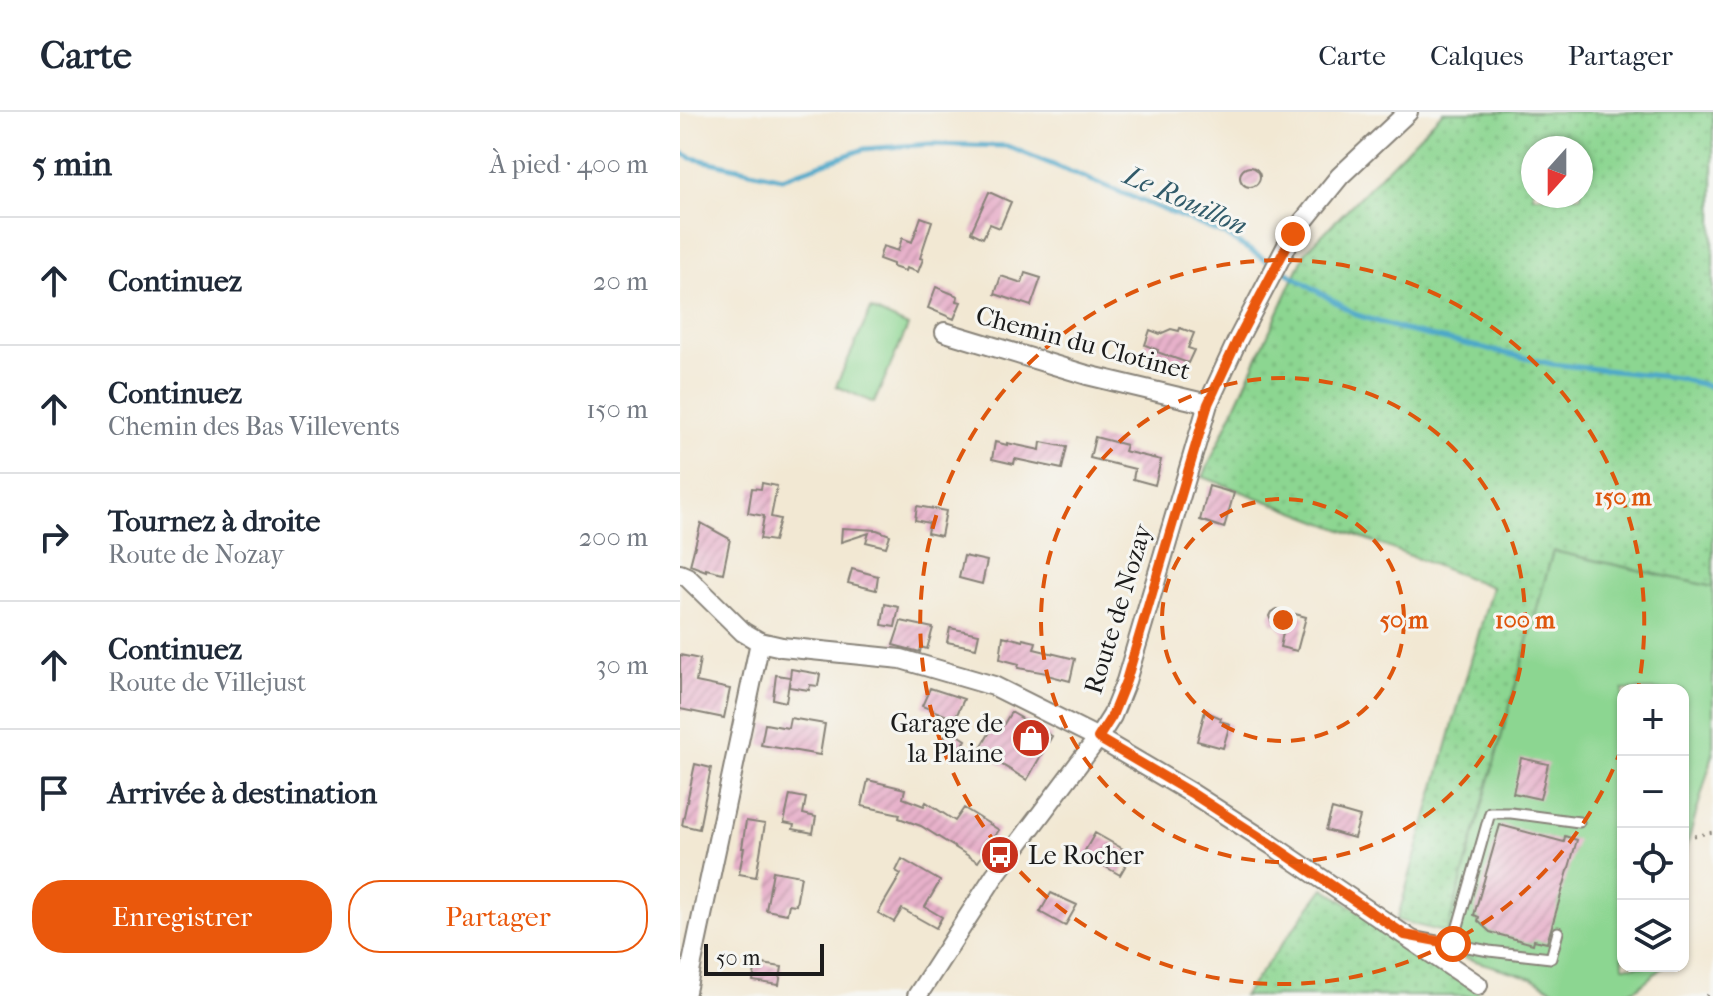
<!DOCTYPE html>
<html lang="fr">
<meta charset="utf-8">
<style>
body{margin:0;font-family:"IM FELL French Canon",serif;background:#f6f6f7;color:#1f2937}
.controls{position:absolute;right:24px;bottom:24px;display:grid;overflow:hidden;border-radius:16px;box-shadow:0 2px 6px #0004}
.controls button{width:72px;height:72px;display:grid;place-items:center;padding:0;border:0;border-bottom:2px solid #e0e1e3;background:#fff;color:#1f2937;font:40px sans-serif}
.compass{position:absolute;left:841px;top:24px;width:72px;height:72px;border-radius:50%;background:#fff;box-shadow:0 2px 6px #0004;rotate:201deg}
.scale{position:absolute;left:24px;bottom:20px;width:120px;box-sizing:border-box;padding-left:8px;border:4px solid #1c1c1c;border-top:0;font-size:22px;line-height:28px;white-space:nowrap;color:#1c1c1c;-webkit-text-stroke:6px #f6f6f2;paint-order:stroke}
.stop{position:absolute;width:24px;height:24px;margin:-18px;border:6px solid #ea580c;border-radius:50%;background:#fff}
.stop.end{background:#ea580c;border-color:#fff;box-shadow:0 2px 8px #0008}
.list{margin:0;padding:0;list-style:none}
h2{display:flex;justify-content:space-between;align-items:center;height:104px;margin:0;padding:0 32px;font-size:34px}
h2 small{font-size:26px;font-weight:400;color:#747a83}
.list li{display:grid;grid-template-columns:52px 1fr auto;gap:24px;align-items:center;box-sizing:border-box;height:128px;padding:0 32px;border-top:2px solid #e0e1e3}
.list b{display:block;font-size:30px;white-space:nowrap}
.list p{margin:0;font-size:26px;white-space:nowrap;color:#747a83}
.list em{font-size:26px;font-style:normal;color:#747a83}
.actions{display:flex;gap:16px;padding:24px 32px}
.actions a{flex:1;padding:18px 0;border:2px solid #ea580c;border-radius:32px;text-align:center;font-size:28px;color:#ea580c}
.actions .main{background:#ea580c;color:#fff}
.icon{flex:none;width:44px;height:44px;fill:none;stroke:currentColor;stroke-width:2;stroke-linecap:round;stroke-linejoin:round}
.map{position:relative;flex:none;width:1033px;height:884px;overflow:hidden}
header{display:flex;align-items:center;gap:48px;box-sizing:border-box;height:112px;padding:0 40px;background:#fff;border-bottom:2px solid #e0e1e3}
header strong{font-size:38px}
nav{display:flex;gap:44px;margin-inline-start:auto;font-size:28px}
main{display:flex}
aside{flex:1;background:#fff}
.map>svg:first-child{display:block}
.grass{fill:url(#grass-dots);stroke:#547956;stroke-width:2;fill-rule:evenodd}
.park{fill:#8cd691;stroke:#547956;stroke-width:2}
.lines{fill:none;stroke-linecap:round;stroke-linejoin:round}
.stream{stroke:#4ba7c9;stroke-width:5}
.building{fill:url(#building-hatch)}
.lane-casing{stroke:#878278;stroke-width:13}
.street-casing{stroke:#878278;stroke-width:22}
.path{stroke:#878278;stroke-width:3;stroke-dasharray:2 6;stroke-linecap:butt}
.lane{stroke:#fff;stroke-width:9}
.street{stroke:#fff;stroke-width:18}
.route{stroke:#ea580c;stroke-width:10}
.ring{fill:none;stroke:#de560d;stroke-width:4;stroke-dasharray:14 10}
.labels{text-anchor:middle;dominant-baseline:central;stroke-width:6;stroke-linejoin:round;paint-order:stroke}
.street-label{font-size:26px;fill:#1c1c1c;stroke:#f6f6f2}
.poi-label{font-size:26px;fill:#1c1c1c;stroke:#f6f6f2;text-anchor:end}
.water-label{font-size:28px;font-style:italic;fill:#315b6a;stroke:#f6f6f2}
.centre{fill:#de560d;stroke:#f6f6f2;stroke-width:4}
.ring-label{font-size:24px;text-anchor:middle;font-weight:bold;fill:#de560d;stroke:#f6f6f2;stroke-width:6;stroke-linejoin:round;paint-order:stroke}
</style>
<header>
<strong>Carte</strong>
<nav><a>Carte</a><a>Calques</a><a>Partager</a></nav>
</header>
<main>
<aside>
<h2>5 min<small>À pied · 400 m</small></h2>
<ul class="list">
<li><svg class="icon" aria-label="ahead" viewBox="0 0 24 24"><path d="M12 20V5M6 11l6-6 6 6"/></svg><div><b>Continuez</b></div><em>20 m</em></li>
<li><svg class="icon" aria-label="ahead" viewBox="0 0 24 24"><path d="M12 20V5M6 11l6-6 6 6"/></svg><div><b>Continuez</b><p>Chemin des Bas Villevents</p></div><em>150 m</em></li>
<li><svg class="icon" aria-label="right" viewBox="0 0 24 24"><path d="M7 20v-9h11M14 6l5 5-5 5"/></svg><div><b>Tournez à droite</b><p>Route de Nozay</p></div><em>200 m</em></li>
<li><svg class="icon" aria-label="ahead" viewBox="0 0 24 24"><path d="M12 20V5M6 11l6-6 6 6"/></svg><div><b>Continuez</b><p>Route de Villejust</p></div><em>30 m</em></li>
<li><svg class="icon" aria-label="arrive" viewBox="0 0 24 24"><path d="M6 21V4h12l-3 4 3 4H6"/></svg><div><b>Arrivée à destination</b></div></li>
</ul>
<div class="actions"><a class="main">Enregistrer</a><a>Partager</a></div>
</aside>
<div class="map">
<svg width="1033" height="884" viewBox="0 0 1033 884">
<defs>
<pattern id="grass-dots" width="8" height="8" patternUnits="userSpaceOnUse" patternTransform="scale(2)"><rect width="8" height="8" fill="#8cd691"/><path d="M2 2h.1M6 6h.1" fill="none" stroke="#78b77c" stroke-width="1.8" stroke-linecap="round"/></pattern>
<pattern id="building-hatch" width="6" height="6" patternUnits="userSpaceOnUse" patternTransform="scale(2)"><rect width="6" height="6" fill="#e7b1ca"/><path d="M-1 1l2-2M0 6l6-6M5 7l2-2" fill="none" stroke="#c698ad"/></pattern>
</defs>
<rect width="100%" height="100%" fill="#f6f6f2"/>
<filter id="ink" filterUnits="userSpaceOnUse"><feTurbulence type="fractalNoise" baseFrequency=".0125" numOctaves="2"/><feDisplacementMap in="SourceGraphic" scale="16" xChannelSelector="R" yChannelSelector="G"/><feConvolveMatrix kernelMatrix="1 2 1 2 8 2 1 2 1" color-interpolation-filters="sRGB"/></filter>
<filter id="wash" filterUnits="userSpaceOnUse"><feTurbulence type="fractalNoise" baseFrequency=".006" numOctaves="4" result="noise"/><feDisplacementMap in="SourceGraphic" scale="32" xChannelSelector="R" yChannelSelector="G"/><feGaussianBlur stdDeviation="1.8" result="paint"/><feColorMatrix in="noise" values="0 0 0 0 0 0 0 0 0 0 0 0 0 0 0 0 0 1.4 0 .05"/><feComposite in="paint" operator="in"/></filter>
<g filter="url(#wash)">
<rect width="100%" height="100%" fill="#f2e8d3"/>
<!-- grass -->
<path class="grass" d="M763,0H1033V475L873,439L767,821L717,808L812,475L523,365L626,139ZM853,36H901V84H853Z
M644,776L804,884H563Z"/>
<!-- park -->
<path class="park" d="M191,197L228,214L194,291L156,274Z
M873,439L1033,475V642L1008,730L1003,756V578H943V854H984L956,877L927,884H885L852,866L762,839Z"/>
<g class="lines">
<!-- stream -->
<path class="stream" d="M0,40L12,46L102,66L184,37L250,32L327,34L543,122L677,203L724,218L872,252L997,266L1033,275"/>
</g>
<g id="blocks">
<!-- building -->
<path class="building" d="M560 65a10 10 0 1 1 20 0a10 10 0 1 1-20 0Z
M309,80L331,90L320,116L310,112L303,126L291,120Z
M241,105L252,109L240,146L243,147L238,160L226,156L225,159L213,155V152L199,147L203,134L218,139L222,126L232,130Z
M345,161L361,166L351,194L315,182L321,164L342,171Z
M256,175L278,184L277,189L281,190L274,207L248,196Z
M500,216L514,221L508,236L514,238L508,251L477,240L478,238L465,233L470,218L480,222L491,217L499,219Z
M415,325L446,333L444,339L481,348L475,373L453,367L455,357L410,346Z
M315,330L327,333V331L360,338L361,330L387,335L382,357L335,347L334,352L312,347Z
M82,371L97,374L91,405L100,407L94,429L80,427L84,404L68,401L72,376L81,377Z
M529,374L554,381L544,416L520,408Z
M237,394L266,399L261,424L247,421L249,411L235,408Z
M21,411L50,427L43,461L26,457V459L10,453Z
M162,416L197,418L210,423L206,435L186,430L189,421L161,430Z
M284,444L307,449L302,472L279,466Z
M172,457L198,464L196,478L168,471Z
M205,492L219,495L215,515L202,513Z
M597,497L626,505L617,539L600,535L603,521L598,513L592,511L589,504L591,500Z
M221,509L253,516L247,537L241,535L240,540L213,533Z
M270,516L299,522L296,536L267,530Z
M323,524L343,529V527L356,530L354,537L395,547L390,569L367,563V561L338,556L339,552L320,547Z
M0,543L20,547L16,570L50,577L44,606L0,597Z
M111,557L140,562L138,574L130,573L129,578L109,575Z
M96,563L110,565L106,590L93,587Z
M250,576L284,587L275,607L242,594Z
M525,599L541,606L540,609L550,612L543,636L517,629Z
M331,600L372,624L347,668L299,639L314,613L321,617Z
M110,606L145,612L140,643L81,633L85,612L108,616Z
M269,617L286,628L276,644L259,634Z
M841,646L868,652L860,687L833,681Z
M15,652L31,656L19,717L2,713Z
M188,668L225,677L223,686L244,694L246,690L275,709L284,696L319,718L298,750L241,714L219,706L220,702L182,694Z
M110,683L126,686L123,702L136,705L133,721L113,717L114,713L104,711Z
M652,697L680,705L674,726L646,718Z
M66,709L85,712L76,765L59,762L64,736H62Z
M820,713L884,730L885,724L897,728L867,831L854,828L853,832L810,820L798,809L799,805L794,803Z
M415,721L452,742L440,763L403,742Z
M222,747L260,769L245,795L262,805L256,816L222,797L214,810L198,801L221,762L216,759Z
M93,759L121,764L116,793L109,792L107,802L86,798Z
M371,781L397,793L385,814L360,800Z
M76,851L102,855L99,873L73,869Z"/>
</g>
</g>
<g filter="url(#ink)">
<use href="#blocks" fill-opacity="0" stroke="#878278" stroke-width="2"/>
<g class="lines">
<!-- lane casing -->
<g class="lane-casing">
<path id="lane" d="M736,825L809,839L871,846L878,820
M773,832L810,701H831L899,710"/>
</g>
<!-- street casing -->
<g class="street-casing">
<path id="street" d="M265,220L407,263L528,292
M0,462L7,465L63,520L80,530L102,535L221,547L314,574L418,626L513,682L592,733L798,873
M5,884L80,530
M237,884L315,763L418,626L432,604L446,569L528,292L558,227L613,122L660,64L728,0"/>
</g>
<!-- path -->
<path class="path" d="M1014,724L1033,720
M1026,884L1033,880"/>
<!-- lane -->
<use href="#lane" class="lane"/>
<!-- street -->
<use href="#street" class="street"/>
</g>
</g>
<g class="lines" filter="url(#ink)">
<!-- route -->
<path class="route" d="M613,122L558,227L528,292L446,569L432,604L418,626L513,682L592,733L725,823L773,832"/>
</g>
<!-- distance rings -->
<g class="ring">
<circle cx="603" cy="508" r="121"/>
<circle cx="603" cy="508" r="242"/>
<path d="M942 635A362 362 0 1 1 958 577"/>
</g>
<!-- icons -->
<defs>
<g id="shop-disc" transform="scale(2)"><circle r="9.5" fill="#c8321e" stroke="#f6f6f2"/><path d="M-5-2.5h2.3a2.7 3.5 0 0 1 5.4 0H5L5.5 6h-11ZM-1.5-2.5h3a1.5 2.3 0 0 0-3 0Z" fill="#fff"/></g>
<g id="bus-disc" transform="scale(2)"><circle r="9.5" fill="#c8321e" stroke="#f6f6f2"/><path d="M-5-6H5V4H4V6H2V4H-2V6H-4V4H-5ZM-3.5-4V0h7V-4ZM-3.5 1.2v1.5H-2V1.2ZM2 1.2v1.5H3.5V1.2Z" fill="#fff"/></g>
</defs>
<g fill-rule="evenodd">
<use href="#shop-disc" x="351" y="626"/>
<use href="#bus-disc" x="320" y="743"/>
</g>
<g class="labels">
<!-- street labels -->
<g class="street-label">
<text transform="translate(403 231) rotate(15)">Chemin du Clotinet</text>
<text transform="translate(438 497) rotate(-73)">Route de Nozay</text>
</g>
<!-- poi labels -->
<g class="poi-label">
<text x="323" y="611">Garage de<tspan x="323" dy="30">la Plaine</tspan></text>
<text x="348" y="743" text-anchor="start">Le Rocher</text>
</g>
<!-- water labels -->
<g class="water-label">
<text transform="translate(506 88) rotate(24)">Le Rouillon</text>
</g>
</g>
<circle cx="603" cy="508" r="12" class="centre"/>
<g class="ring-label">
<text x="943" y="393">150 m</text>
<text x="724" y="516">50 m</text>
<text x="845" y="516">100 m</text>
</g>
</svg>
<div class="controls">
<button>+</button>
<button>−</button>
<button><svg class="icon" aria-label="locate" viewBox="0 0 24 24"><circle cx="12" cy="12" r="6"/><path d="M12 2v4M12 18v4M2 12h4M18 12h4"/></svg></button>
<button><svg class="icon" aria-label="layers" viewBox="0 0 24 24"><path d="M12 4l9 5-9 5-9-5zM3 14l9 5 9-5"/></svg></button>
</div>
<svg class="compass" viewBox="-18 -18 36 36"><path d="M0-13l5 13h-10z" fill="#e53935"/><path d="M0 13l5-13h-10z" fill="#747a83"/></svg>
<div class="scale">50 m</div>
<div class="stop" style="left:773px;top:832px"></div>
<div class="stop end" style="left:613px;top:122px"></div>
</div>
</main>
